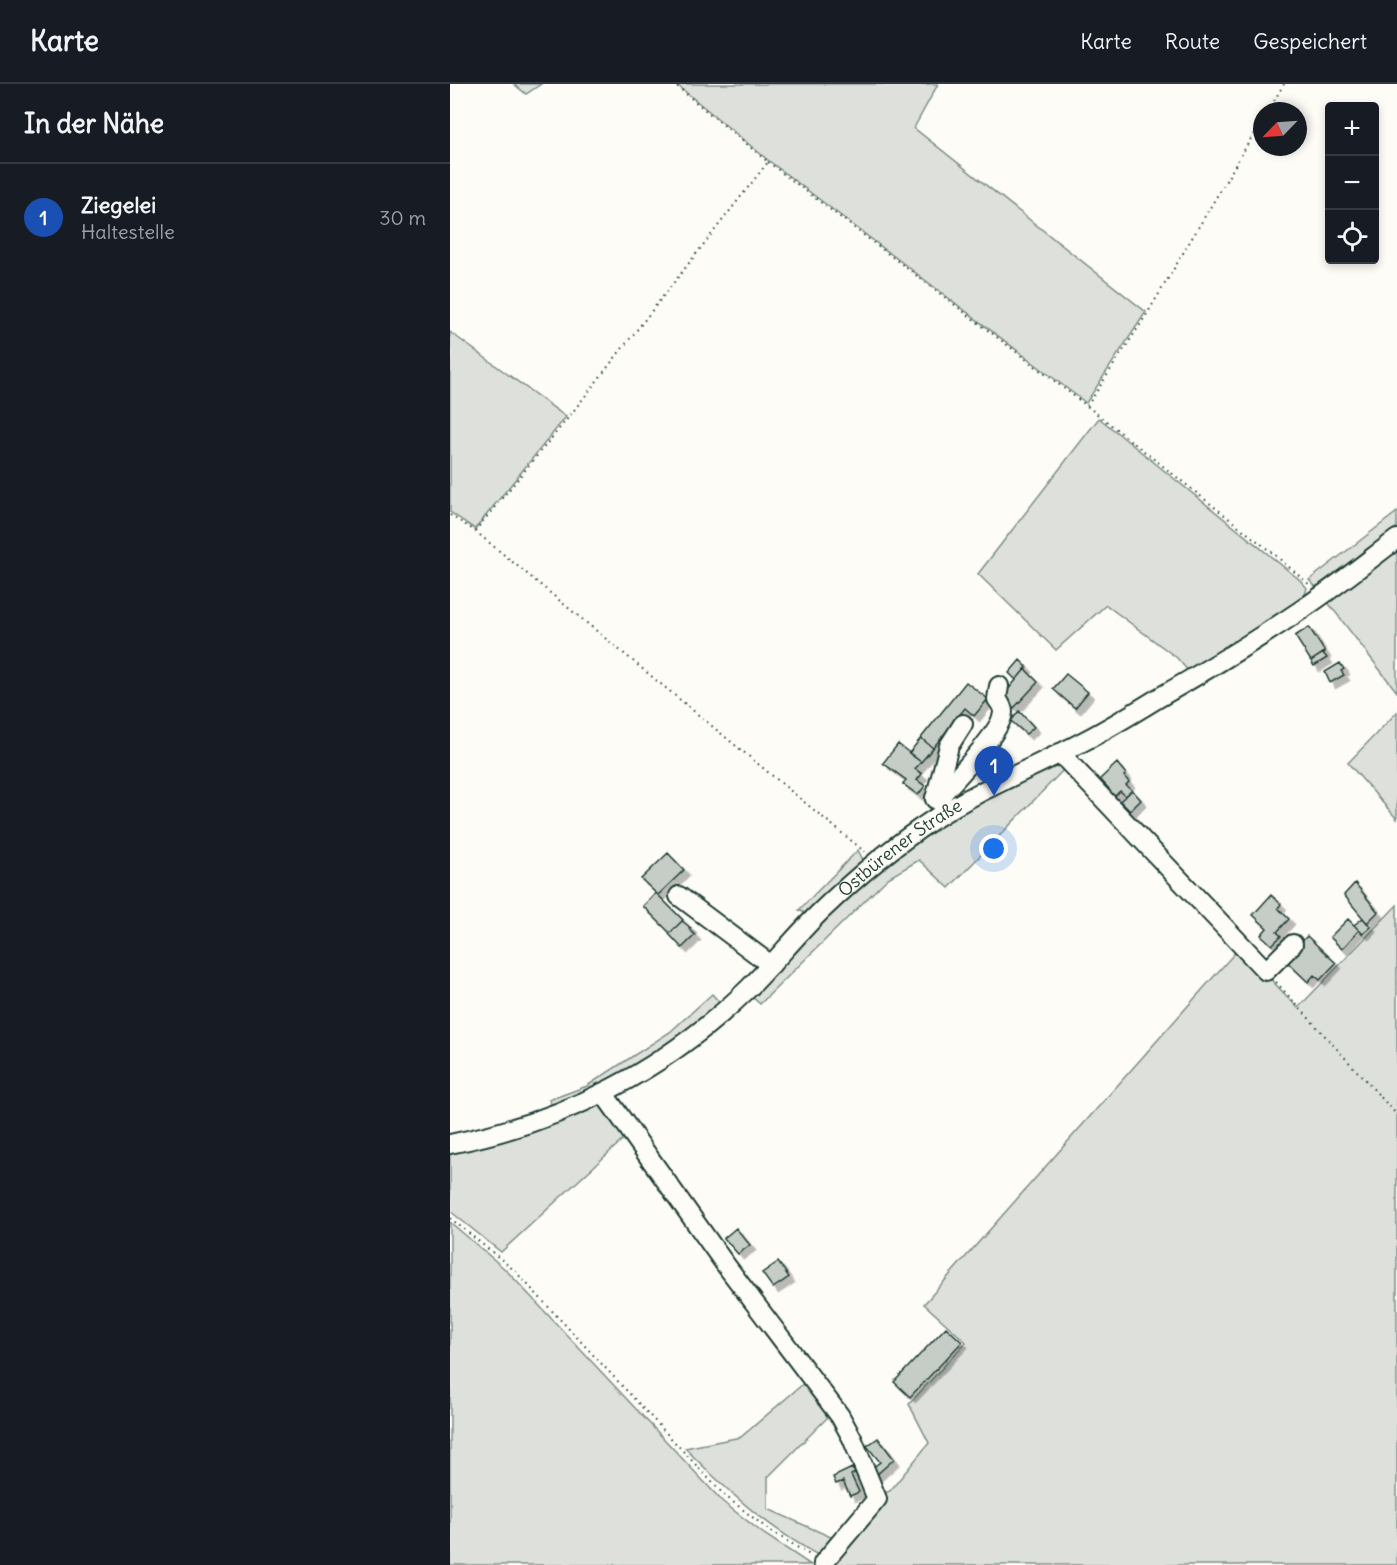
<!DOCTYPE html>
<html lang="de">
<meta charset="utf-8">
<style>
body{margin:0;font-family:Delius,sans-serif;background:#20242c;color:#f1f3f6}
.controls{position:absolute;right:18px;top:18px;display:grid;overflow:hidden;border-radius:6px;box-shadow:0 3px 9px #0003}
.controls button{width:54px;height:54px;display:grid;place-items:center;padding:0;border:0;border-bottom:2px solid #363941;background:#171b24;color:#f1f3f6;font:30px sans-serif}
.compass{position:absolute;left:803px;top:18px;width:54px;height:54px;border-radius:50%;background:#171b24;box-shadow:0 3px 9px #0003;rotate:245deg}
.you{position:absolute;left:544px;top:765px;width:21px;height:21px;margin:-15px;border:4px solid #fff;border-radius:50%;background:#1a73e8;box-shadow:0 0 0 9px #1a73e833}
.badge{display:grid;place-items:center;width:39px;height:39px;border-radius:50%;background:#1f6fb2;color:#fff;font-size:20px;font-weight:700}
.pin{position:absolute;translate:-50% -50px;filter:drop-shadow(0 2px 3px #0008)}
.pin::after{content:'';position:absolute;top:32px;width:21px;height:18px;background:inherit;clip-path:polygon(0 0,100% 0,50% 100%)}
.list{margin:0;padding:0;list-style:none}
h2{display:flex;justify-content:space-between;align-items:center;height:78px;margin:0;padding:0 24px;font-size:26px}
h2 small{font-size:20px;font-weight:400;color:#9ea1a6}
.list li{display:grid;grid-template-columns:39px 1fr auto;gap:18px;align-items:center;box-sizing:border-box;height:108px;padding:0 24px;border-top:2px solid #363941}
.list b{display:block;font-size:22px;white-space:nowrap}
.list p{margin:0;font-size:20px;white-space:nowrap;color:#9ea1a6}
.list em{font-size:20px;font-style:normal;color:#9ea1a6}
.icon{flex:none;width:33px;height:33px;fill:none;stroke:currentColor;stroke-width:2;stroke-linecap:round;stroke-linejoin:round}
.map{position:relative;flex:none;width:947px;height:1481px;overflow:hidden}
header{display:flex;align-items:center;gap:36px;box-sizing:border-box;height:84px;padding:0 30px;background:#171b24;border-bottom:2px solid #363941}
header strong{font-size:28px}
nav{display:flex;gap:33px;margin-inline-start:auto;font-size:21px}
main{display:flex}
aside{flex:1;background:#171b24}
.map>svg:first-child{display:block}
.green{fill:#dde0db;stroke:#7e8e88;stroke-width:1.5}
.building{fill:#c6cdc7;stroke:#1f3d34;stroke-width:1.5;filter:url(#shadow)}
.lines{fill:none;stroke-linecap:round;stroke-linejoin:round}
.minor-casing{stroke:#1f3d34;stroke-width:22}
.path{stroke:#1f3d34;stroke-width:2;stroke-dasharray:1.5 4.5;stroke-linecap:butt}
.minor{stroke:#fdfcf7;stroke-width:18}
.labels{text-anchor:middle;dominant-baseline:central;stroke-width:4.5;stroke-linejoin:round;paint-order:stroke}
.street-label{font-size:18px;fill:#1f3d34;stroke:#fdfcf7}
</style>
<header>
<strong>Karte</strong>
<nav><a>Karte</a><a>Route</a><a>Gespeichert</a></nav>
</header>
<main>
<aside>
<h2>In der Nähe<small></small></h2>
<ul class="list">
<li><span class="badge" style="background:#1a4fb4">1</span><div><b>Ziegelei</b><p>Haltestelle</p></div><em>30 m</em></li>
</ul>
</aside>
<div class="map">
<svg width="947" height="1481" viewBox="0 0 947 1481">
<defs>
<filter id="shadow"><feDropShadow dx="5.5" dy="5.5" stdDeviation="0" flood-color="#0004"/></filter>
</defs>
<rect width="100%" height="100%" fill="#fdfcf7"/>
<filter id="ink" filterUnits="userSpaceOnUse"><feTurbulence type="fractalNoise" baseFrequency=".0167" numOctaves="2"/><feDisplacementMap in="SourceGraphic" scale="12" xChannelSelector="R" yChannelSelector="G"/><feConvolveMatrix kernelMatrix="1 2 1 2 8 2 1 2 1" color-interpolation-filters="sRGB"/></filter>
<g filter="url(#ink)">
<!-- green -->
<path class="green" d="M64,0H91L76,10Z
M226,0H488L464,44L696,228L636,319L319,77Z
M0,248L116,333L25,445L0,428Z
M649,334L850,496L857,504L854,514L739,588L727,574L656,521L606,566L528,490Z
M947,428V443L869,506L859,496Z
M947,461V608L876,516Z
M947,628V735L898,679Z
M610,672L618,681L499,804L469,776L438,794L310,920L300,911C342,867 383,820 430,782C484,737 550,706 610,672Z
M408,766L413,776L357,830L349,826Z
M947,821V1481H389L379,1476L428,1412L440,1407L479,1359L459,1320L516,1258L474,1220L790,863L848,924Z
M262,910L270,919L228,953L154,1002L104,1024L99,1016L137,1002L220,948Z
M146,1021L158,1025L177,1052L51,1168L0,1127V1068Z
M0,1138L56,1186L273,1418L314,1450L361,1481H0Z
M360,1294L384,1327L318,1393V1425L390,1457L375,1475C319,1445 279,1409 235,1364L291,1353Z"/>
<!-- building -->
<path class="building" d="M859,543L875,568L861,577L845,552Z
M873,569L877,574L864,582L861,577Z
M570,576L577,583L566,596L559,589Z
M890,579L894,585L891,587L894,591L880,599L875,588Z
M575,585L588,598L564,624L552,613Z
M616,590L638,608L625,624L603,605Z
M516,598L538,615L524,632L515,624L483,664L471,654Z
M569,627L584,643L576,650L561,637Z
M471,654L483,664L471,678L459,669Z
M448,660L471,678L465,685L472,690L467,696L475,702L468,711L453,700L456,696L433,679Z
M667,679L676,690L674,692L679,698L676,701L682,706L676,712L670,707L661,716L655,709L659,705L650,695Z
M682,706L691,716L680,727L670,717Z
M218,769L234,786L208,811L191,795Z
M905,799L928,828L917,839L894,811Z
M206,809L233,836L220,849L193,822Z
M821,811L831,820L828,824L839,835L827,848L831,852L822,861L811,851L817,844L803,831Z
M913,834L921,843L913,850L904,841Z
M898,835L909,846L892,865L880,853Z
M232,837L241,844L239,845L245,851L232,864L219,850Z
M857,852L886,879L870,896L864,891L858,898L835,876Z
M286,1144L300,1161L288,1170L274,1154Z
M328,1178L339,1193L323,1204L312,1189Z
M496,1243L512,1258L460,1313L444,1298Z
M428,1354L444,1375L424,1393L422,1384L430,1378L417,1362Z
M402,1384L405,1389L401,1391L409,1408L400,1412L393,1397L386,1400L383,1393Z"/>
<g class="lines">
<!-- minor casing -->
<g class="minor-casing">
<g id="minor">
<path d="M610,669L816,887L843,860"/>
<path d="M485,714L493,709C507,693 553,646 553,628C553,623 550,619 547,615L549,602"/>
<path d="M485,715L499,662L513,640"/>
<path d="M229,812L321,881"/>
<path d="M154,1010L275,1180L390,1332L402,1354L427,1415L373,1479"/>
<path id="s1" d="M0,1060C116,1037 214,987 299,904C323,880 345,853 369,829C404,795 443,762 484,735C531,704 586,683 636,656C661,643 685,628 710,613C757,586 805,557 851,526C884,504 915,479 947,455"/>
</g>
</g>
<!-- path -->
<path class="path" d="M818,27L834,0
M318,78L637,322L825,471L861,502
M637,322L697,230L812,36
M0,431L25,447L415,768
M25,447L118,334L318,78L224,0
M826,898L947,1031
M0,1134L64,1186L274,1411L319,1446L360,1471"/>
<!-- minor -->
<use href="#minor" class="minor"/>
</g>
</g>
<g class="labels">
<!-- street labels -->
<g class="street-label">
<text stroke="none"><textPath href="#s1" startOffset="549">Ostbürener Straße</textPath></text>
</g>
</g>
</svg>
<div class="controls">
<button>+</button>
<button>−</button>
<button><svg class="icon" aria-label="locate" viewBox="0 0 24 24"><circle cx="12" cy="12" r="6"/><path d="M12 2v4M12 18v4M2 12h4M18 12h4"/></svg></button>
</div>
<svg class="compass" viewBox="-18 -18 36 36"><path d="M0-13l5 13h-10z" fill="#e53935"/><path d="M0 13l5-13h-10z" fill="#9ea1a6"/></svg>
<div class="you"></div>
<div class="pin badge" style="left:544px;top:712px;background:#1a4fb4">1</div>
</div>
</main>
